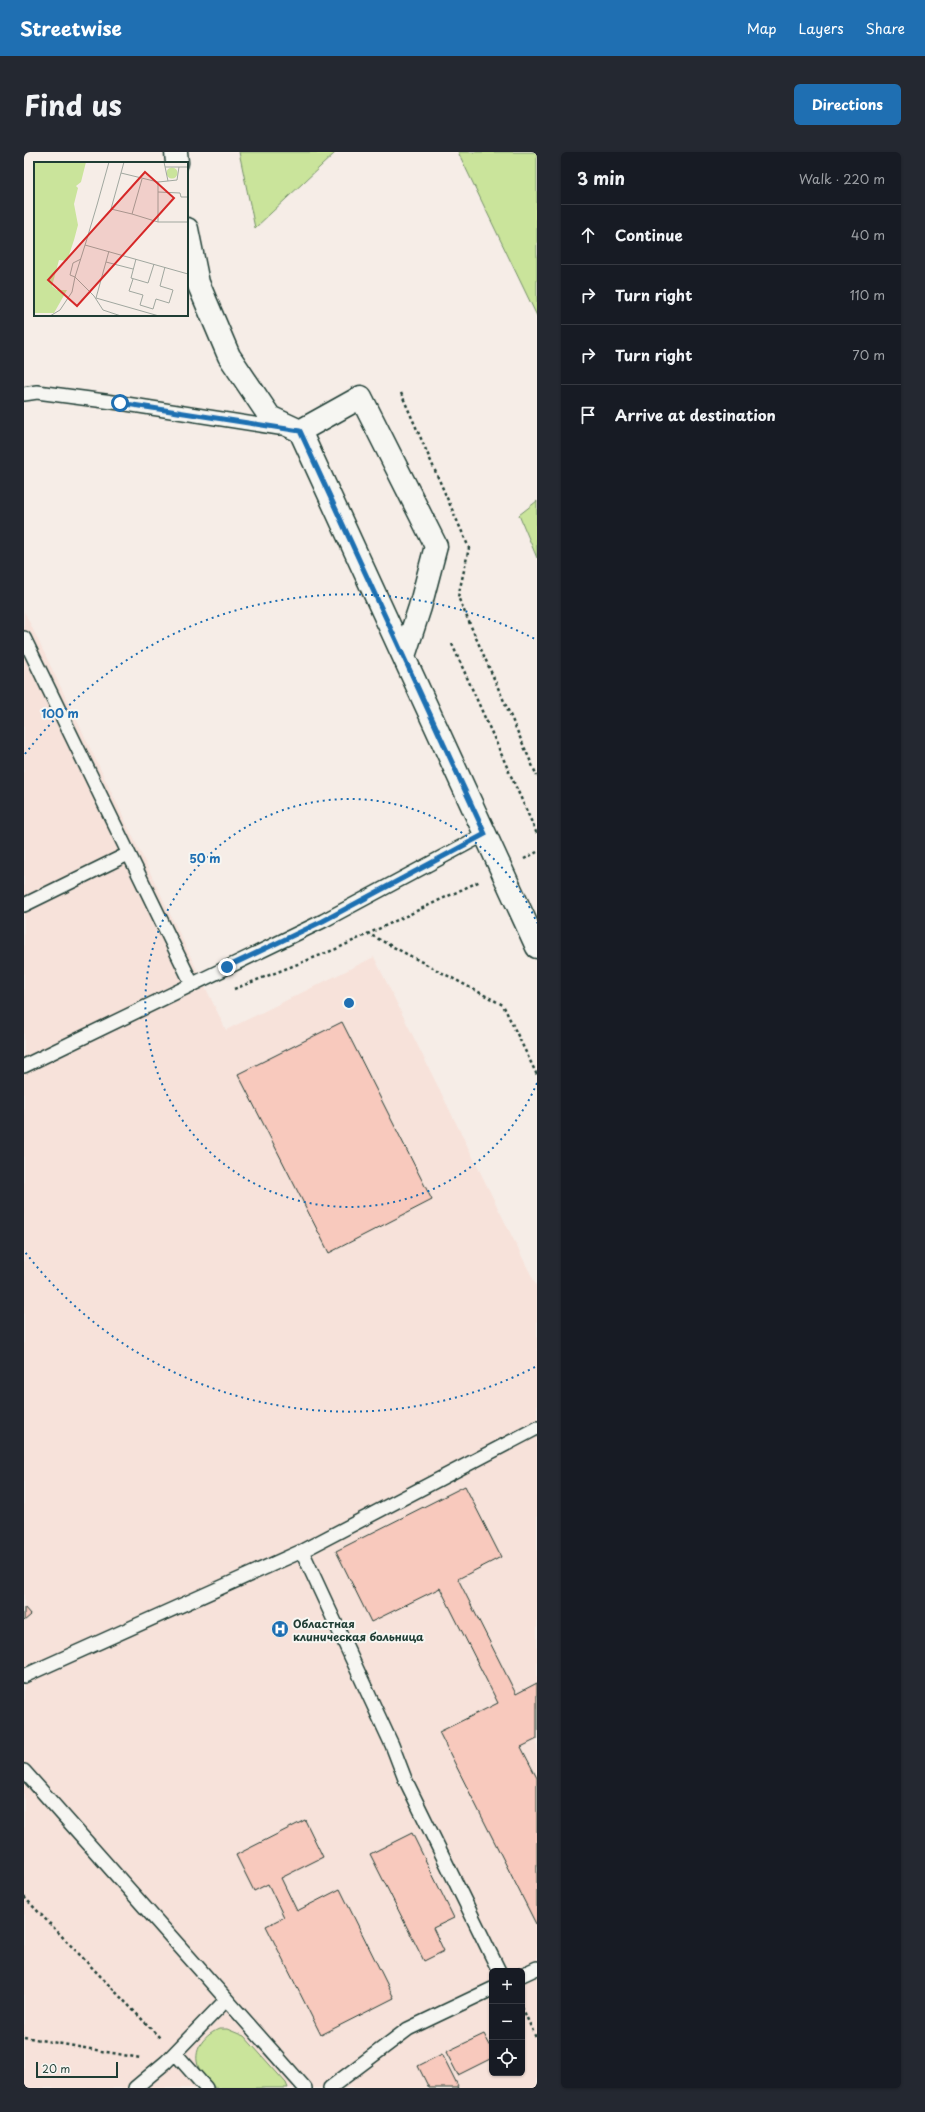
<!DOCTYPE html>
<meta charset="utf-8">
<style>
body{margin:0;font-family:"Playpen Sans",sans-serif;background:#242831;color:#f1f3f6}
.controls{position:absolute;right:12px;bottom:12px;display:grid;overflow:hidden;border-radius:6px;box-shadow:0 1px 3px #0004}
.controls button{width:36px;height:36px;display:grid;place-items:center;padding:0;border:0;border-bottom:1px solid #363941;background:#171b24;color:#f1f3f6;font:20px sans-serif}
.scale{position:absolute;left:12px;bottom:10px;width:82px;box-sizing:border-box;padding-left:4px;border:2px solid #1f3d34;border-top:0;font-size:11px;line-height:14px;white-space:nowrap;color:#1f3d34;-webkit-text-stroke:3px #f6f6f2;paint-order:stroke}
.stop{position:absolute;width:12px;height:12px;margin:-9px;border:3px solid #1f6fb2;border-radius:50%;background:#fff}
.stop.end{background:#1f6fb2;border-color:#fff;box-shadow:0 1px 4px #0008}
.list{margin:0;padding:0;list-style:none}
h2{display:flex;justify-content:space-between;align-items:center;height:52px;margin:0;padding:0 16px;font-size:17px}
h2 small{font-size:13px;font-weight:400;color:#9ea1a6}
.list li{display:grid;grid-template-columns:26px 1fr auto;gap:12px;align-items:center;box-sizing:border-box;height:60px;padding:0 16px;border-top:1px solid #363941}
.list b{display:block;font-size:15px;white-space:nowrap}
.list em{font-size:13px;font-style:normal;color:#9ea1a6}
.icon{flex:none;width:22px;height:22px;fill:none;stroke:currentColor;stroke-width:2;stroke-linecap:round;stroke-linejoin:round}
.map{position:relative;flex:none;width:513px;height:1936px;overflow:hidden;border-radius:6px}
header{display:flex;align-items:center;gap:24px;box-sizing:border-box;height:56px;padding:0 20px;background:#1f6fb2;color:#fff}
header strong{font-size:19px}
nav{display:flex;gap:22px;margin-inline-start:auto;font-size:14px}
.intro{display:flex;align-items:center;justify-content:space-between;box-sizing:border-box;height:96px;padding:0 24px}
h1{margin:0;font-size:28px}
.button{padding:10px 18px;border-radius:6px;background:#1f6fb2;color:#fff;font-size:14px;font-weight:700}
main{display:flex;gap:24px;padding:0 24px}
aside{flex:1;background:#171b24;border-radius:6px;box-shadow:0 1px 3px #0004}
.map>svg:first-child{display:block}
.built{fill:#f7e2da;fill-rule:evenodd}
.green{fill:#cae49b;stroke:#749068}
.building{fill:#f8c9bd;stroke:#1f3d34}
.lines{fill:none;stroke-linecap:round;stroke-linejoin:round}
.lane-casing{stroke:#1f3d34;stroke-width:16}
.street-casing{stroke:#1f3d34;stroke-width:25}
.path{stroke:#1f3d34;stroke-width:2.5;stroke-dasharray:3 3;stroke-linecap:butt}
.lane{stroke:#f6f6f2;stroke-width:13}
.street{stroke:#f6f6f2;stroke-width:22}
.route{stroke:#1f6fb2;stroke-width:5}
.ring{fill:none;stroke:#1f6fb2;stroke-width:2;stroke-dasharray:2 4}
.labels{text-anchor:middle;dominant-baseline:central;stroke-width:4;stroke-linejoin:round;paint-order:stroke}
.poi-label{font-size:11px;font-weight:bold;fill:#1f3d34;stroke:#f6f6f2;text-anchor:start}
.inset-road{fill:none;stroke:#a0a79f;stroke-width:1}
.view{fill:#d62828;fill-opacity:0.15;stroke:#d62828;stroke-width:2}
.inset-edge{fill:none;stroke:#1f3d34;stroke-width:2}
.centre{fill:#1f6fb2;stroke:#f6f6f2;stroke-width:2}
.ring-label{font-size:12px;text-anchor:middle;font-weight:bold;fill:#1f6fb2;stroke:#f6f6f2;stroke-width:4;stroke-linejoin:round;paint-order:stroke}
</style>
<header>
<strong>Streetwise</strong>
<nav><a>Map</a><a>Layers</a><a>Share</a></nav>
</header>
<div class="intro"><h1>Find us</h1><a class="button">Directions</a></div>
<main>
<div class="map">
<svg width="513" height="1936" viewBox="0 0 513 1936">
<rect width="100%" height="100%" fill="#f6ede7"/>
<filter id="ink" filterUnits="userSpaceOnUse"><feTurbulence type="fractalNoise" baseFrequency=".025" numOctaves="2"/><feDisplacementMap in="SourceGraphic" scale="8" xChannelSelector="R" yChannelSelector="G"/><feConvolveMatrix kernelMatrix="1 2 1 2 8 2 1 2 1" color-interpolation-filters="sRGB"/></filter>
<g filter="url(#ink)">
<!-- built -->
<path class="built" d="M0,459L202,878L350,805L513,1135V1936H0ZM468,1819H498V1921H468Z"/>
<!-- green -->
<path class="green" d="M215,0H312L231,76Z
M434,0H513V164Z
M513,349V406L495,363Z
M195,1877H203L220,1884L262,1931L264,1936H191C187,1931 180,1926 177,1920C166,1902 178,1884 195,1877Z"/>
<!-- building -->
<path class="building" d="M318,870L408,1048L305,1101L214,922Z
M441,1334L477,1405L434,1427L492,1542L513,1531V1587L497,1595L513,1626V1774L415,1580L474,1551L416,1436L347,1470L312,1399Z
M0,1455L7,1463L0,1469Z
M281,1668L299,1705L257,1726L273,1759L316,1737L370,1846L297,1883L242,1774L260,1765L244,1732L230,1739L212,1703Z
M388,1681L430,1766L409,1776L420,1799L400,1809L346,1702Z
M460,1882L468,1897V1906L434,1923L422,1900Z
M418,1902L435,1936H405L394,1914Z"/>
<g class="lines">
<!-- lane casing -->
<g class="lane-casing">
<path id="lane" d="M0,242L13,240L96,251L255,276
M0,486L168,832
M0,753L104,702
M0,914L299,769L461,682
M278,1399L513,1276
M0,1524L278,1399L368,1593L381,1627L475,1819
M0,1619L281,1936
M498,1823L513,1816
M151,1901L182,1936
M111,1936L142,1910L202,1848
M306,1936L384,1877L468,1837"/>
</g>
<!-- street casing -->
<g class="street-casing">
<path id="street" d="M152,0L153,11
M163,77L174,131L205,204L246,265L276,279
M380,504L396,455L412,394L337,245L276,279L513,795"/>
</g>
<!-- path -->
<path class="path" d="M377,241L445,396L434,445L513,624
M428,492L513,682
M500,707L513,700
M343,781L479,853L513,923
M210,837L312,797L456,729
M0,1745L136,1886
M498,1855L513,1888
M0,1885L116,1906"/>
<!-- lane -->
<use href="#lane" class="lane"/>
<!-- street -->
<use href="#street" class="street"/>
</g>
</g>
<g class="lines" filter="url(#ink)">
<!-- route -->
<path class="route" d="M96,251L276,279L461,682L299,769L203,815"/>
</g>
<!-- distance rings -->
<g class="ring">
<path d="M513 931A204 204 0 1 1 513 771"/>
<path d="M511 1215A409 409 0 0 1 1 1100M1 602A409 409 0 0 1 511 487"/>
</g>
<!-- icons -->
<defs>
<g id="hospital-disc" transform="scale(0.9)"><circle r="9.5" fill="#1f6fb2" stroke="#f6f6f2"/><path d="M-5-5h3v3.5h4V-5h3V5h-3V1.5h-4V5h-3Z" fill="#fff"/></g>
</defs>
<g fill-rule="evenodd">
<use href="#hospital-disc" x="256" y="1477"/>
</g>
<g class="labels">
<!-- poi labels -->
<g class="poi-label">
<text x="269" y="1471">Областная<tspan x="269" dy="13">клиническая больница</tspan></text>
</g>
</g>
<!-- overview -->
<g transform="translate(10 10)">
<rect width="154" height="154" fill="#f6ede7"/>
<path d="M0,0H52L47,20L42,24L44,26L40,42L44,63L40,78L33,99L25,98L18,124L23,128H33L20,151H0ZM132.5 11a5.5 5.5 0 1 1 11 0a5.5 5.5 0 1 1-11 0Z" fill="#cae49b"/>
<path class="inset-road" d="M90,0L87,11L124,20M131,5H154M87,11L77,47L98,52M108,17L98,52L124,60H154M134,19L143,18L145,5M124,30L146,31L147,35H154M124,60V20L134,19L130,0M51,83L154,112M75,89L62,136L125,154M47,97L39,101L36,113L41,115L52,80L63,43L75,0M102,97L97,116L114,121L120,102M72,100L99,107M41,115L60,134L69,148L87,154M99,117L95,129L109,133L106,143L119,147L122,137L135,141L139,128L126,124L131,105M16,154L26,148L38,130L41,115"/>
<path class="view" d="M111,10L140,36L43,144L14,118Z"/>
<rect width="154" height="154" class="inset-edge"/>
</g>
<circle cx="325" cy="851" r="6" class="centre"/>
<g class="ring-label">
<text x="36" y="566">100 m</text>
<text x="181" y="711">50 m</text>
</g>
</svg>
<div class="controls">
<button>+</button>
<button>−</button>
<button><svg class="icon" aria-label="locate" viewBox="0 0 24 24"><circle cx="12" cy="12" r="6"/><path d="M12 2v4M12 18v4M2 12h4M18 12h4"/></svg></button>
</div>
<div class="scale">20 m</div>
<div class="stop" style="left:96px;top:251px"></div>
<div class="stop end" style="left:203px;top:815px"></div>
</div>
<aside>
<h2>3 min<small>Walk · 220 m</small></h2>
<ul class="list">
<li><svg class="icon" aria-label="ahead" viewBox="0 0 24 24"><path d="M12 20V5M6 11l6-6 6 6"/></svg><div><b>Continue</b></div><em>40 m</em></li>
<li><svg class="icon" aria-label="right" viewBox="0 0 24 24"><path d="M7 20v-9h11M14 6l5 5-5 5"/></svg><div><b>Turn right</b></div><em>110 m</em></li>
<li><svg class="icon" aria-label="right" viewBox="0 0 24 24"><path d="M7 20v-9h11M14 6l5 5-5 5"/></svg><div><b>Turn right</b></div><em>70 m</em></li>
<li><svg class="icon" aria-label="arrive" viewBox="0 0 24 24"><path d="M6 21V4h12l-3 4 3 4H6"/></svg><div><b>Arrive at destination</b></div></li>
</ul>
</aside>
</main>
